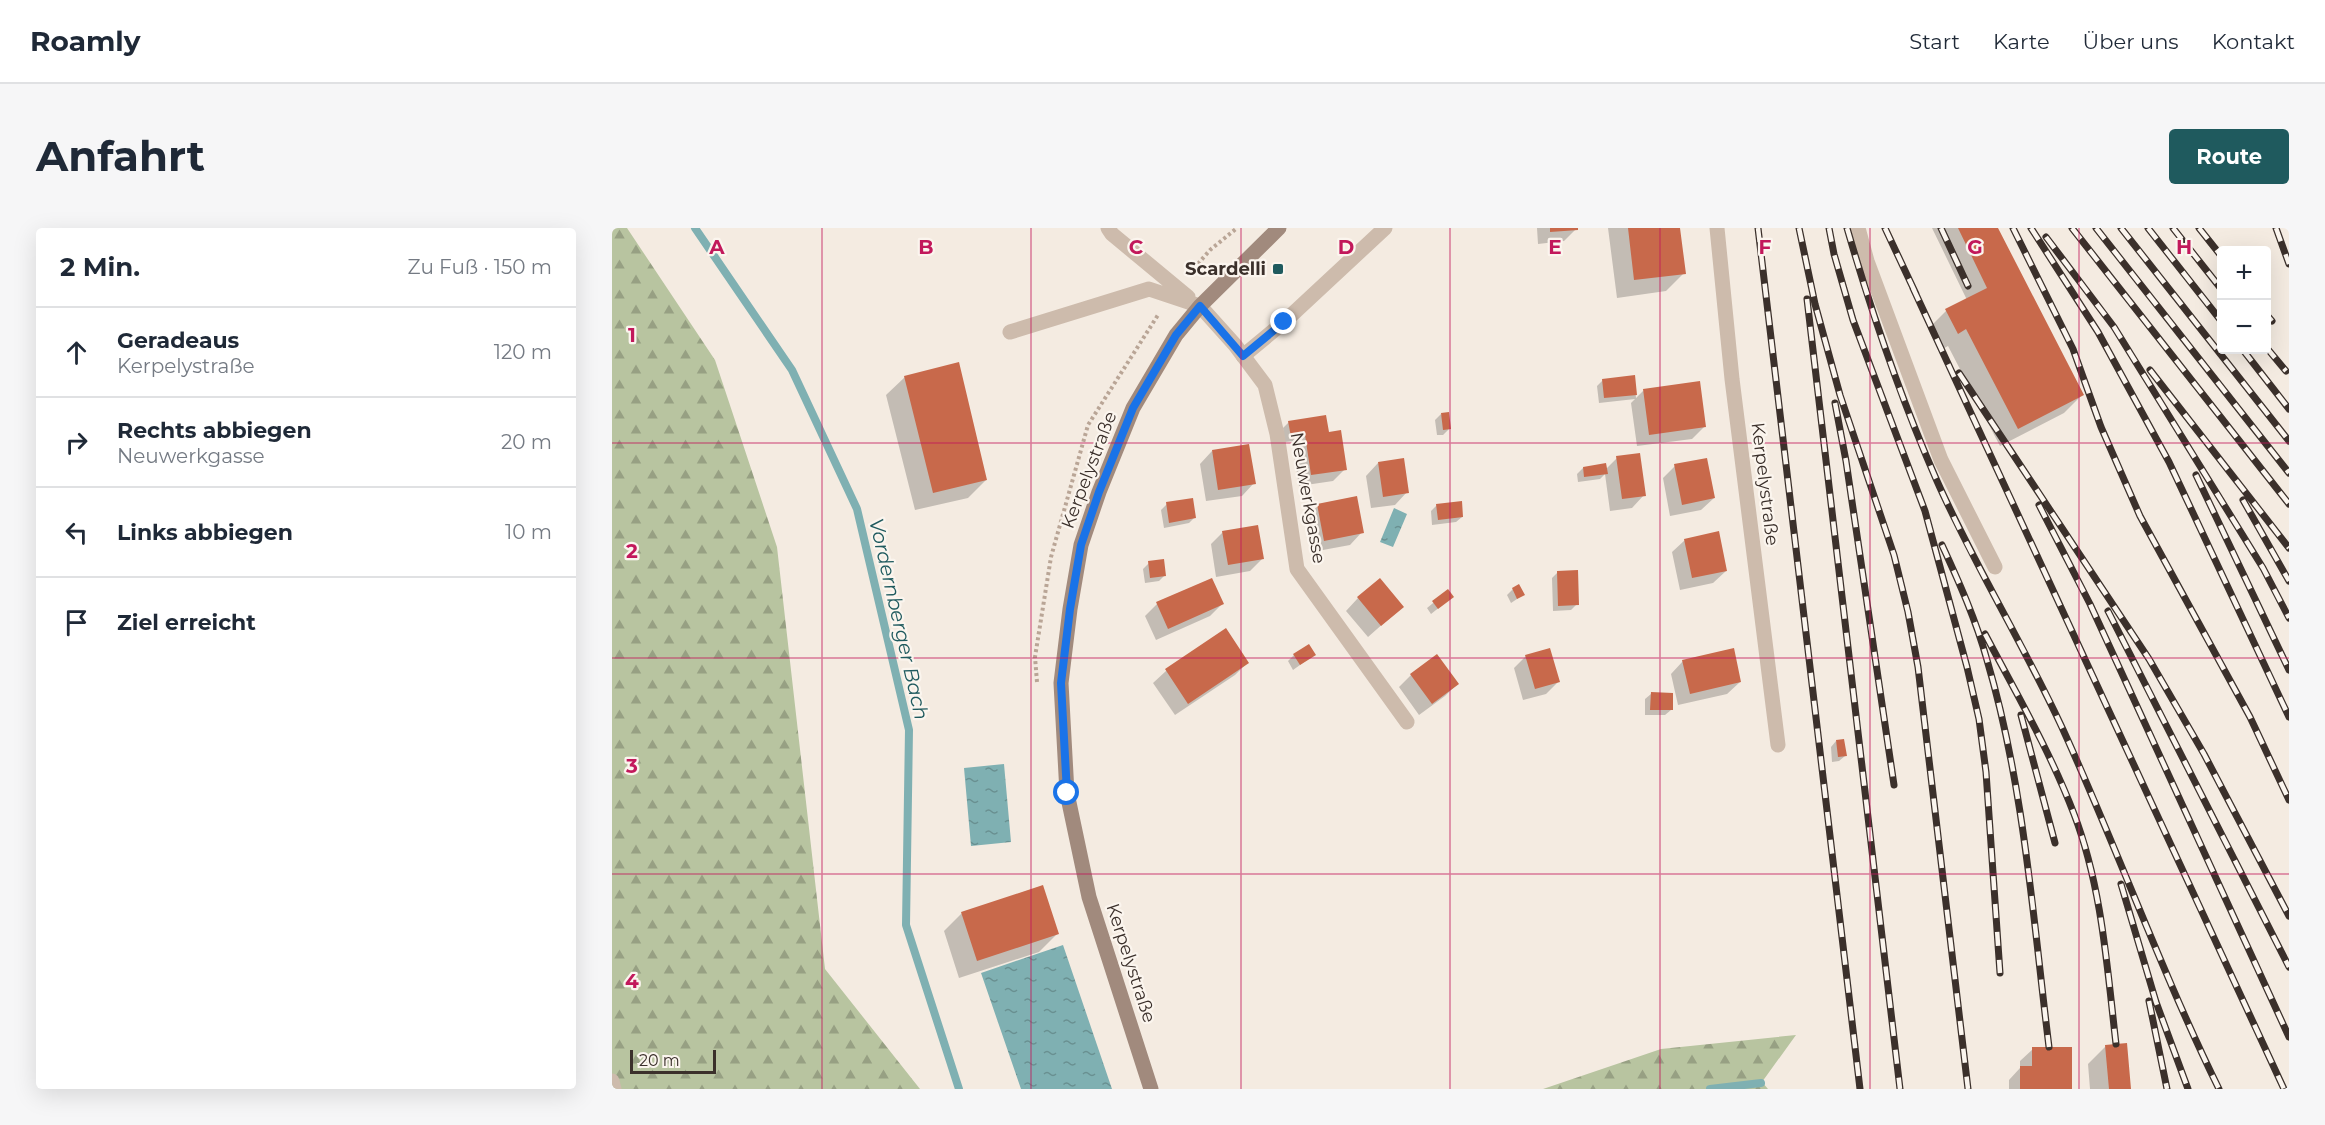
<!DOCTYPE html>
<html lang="de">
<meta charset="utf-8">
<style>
body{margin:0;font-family:Montserrat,sans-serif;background:#f6f6f7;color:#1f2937}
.controls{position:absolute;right:18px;top:18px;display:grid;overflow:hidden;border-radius:6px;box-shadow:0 6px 24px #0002}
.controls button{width:54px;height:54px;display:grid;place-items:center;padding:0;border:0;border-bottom:2px solid #e0e1e3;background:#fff;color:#1f2937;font:30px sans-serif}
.scale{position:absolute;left:18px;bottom:15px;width:86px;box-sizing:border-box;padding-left:6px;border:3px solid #3b302b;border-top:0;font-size:16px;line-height:21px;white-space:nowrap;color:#3b302b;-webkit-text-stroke:4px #fbf5ee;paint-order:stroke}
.stop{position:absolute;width:18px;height:18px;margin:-14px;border:4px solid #1a73e8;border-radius:50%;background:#fff}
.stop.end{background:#1a73e8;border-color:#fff;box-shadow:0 2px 6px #0008}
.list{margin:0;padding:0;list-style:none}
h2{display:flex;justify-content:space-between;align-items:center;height:78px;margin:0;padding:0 24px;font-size:26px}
h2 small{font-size:20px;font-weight:400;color:#747a83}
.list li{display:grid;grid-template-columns:39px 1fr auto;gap:18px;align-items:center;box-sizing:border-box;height:90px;padding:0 24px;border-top:2px solid #e0e1e3}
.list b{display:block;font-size:22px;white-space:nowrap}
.list p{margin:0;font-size:20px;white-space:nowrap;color:#747a83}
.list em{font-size:20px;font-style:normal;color:#747a83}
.icon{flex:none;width:33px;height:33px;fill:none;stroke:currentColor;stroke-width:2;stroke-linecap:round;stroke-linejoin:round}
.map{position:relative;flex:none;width:1677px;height:861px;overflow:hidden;border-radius:6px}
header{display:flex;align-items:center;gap:36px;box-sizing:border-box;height:84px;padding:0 30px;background:#fff;border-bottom:2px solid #e0e1e3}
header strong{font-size:28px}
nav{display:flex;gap:33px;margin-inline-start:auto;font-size:21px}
.intro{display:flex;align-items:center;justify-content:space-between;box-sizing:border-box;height:144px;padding:0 36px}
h1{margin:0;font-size:42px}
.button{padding:15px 27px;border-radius:6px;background:#1f5a5e;color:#fff;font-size:21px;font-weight:700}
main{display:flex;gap:36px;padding:0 36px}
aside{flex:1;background:#fff;border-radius:6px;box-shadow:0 6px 24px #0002}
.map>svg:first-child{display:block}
.forest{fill:url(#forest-firs)}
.water{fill:url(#water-ripples)}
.shadow{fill:#0003}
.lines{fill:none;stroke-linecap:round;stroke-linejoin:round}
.stream{stroke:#7fb0b2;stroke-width:8}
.building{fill:#c8694b}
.path{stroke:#b9a596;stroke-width:4;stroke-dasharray:3 3;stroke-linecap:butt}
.lane{stroke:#cdbbac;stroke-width:15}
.street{stroke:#cdbbac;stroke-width:15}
.secondary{stroke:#a18a7d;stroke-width:15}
.rail-casing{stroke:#3b302b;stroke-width:7}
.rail{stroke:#fbf5ee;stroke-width:4.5;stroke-dasharray:14;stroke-linecap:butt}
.route{stroke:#1a73e8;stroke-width:8}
.grid{fill:none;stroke:#c2185b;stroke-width:1.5;stroke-opacity:0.55}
.poi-dot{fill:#1f5a5e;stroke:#fbf5ee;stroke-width:2}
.labels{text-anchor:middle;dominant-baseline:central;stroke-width:4.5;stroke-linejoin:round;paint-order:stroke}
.poi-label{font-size:18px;font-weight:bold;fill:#3b302b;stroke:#fbf5ee;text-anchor:end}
.street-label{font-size:18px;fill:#3b302b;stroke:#fbf5ee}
.water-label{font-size:20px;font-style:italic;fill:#1f5a5e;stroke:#fbf5ee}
.grid-label{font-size:20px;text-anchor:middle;font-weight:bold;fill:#c2185b;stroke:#fbf5ee;stroke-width:4.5;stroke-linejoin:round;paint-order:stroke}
</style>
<header>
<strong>Roamly</strong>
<nav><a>Start</a><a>Karte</a><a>Über uns</a><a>Kontakt</a></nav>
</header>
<div class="intro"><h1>Anfahrt</h1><a class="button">Route</a></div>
<main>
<aside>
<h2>2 Min.<small>Zu Fuß · 150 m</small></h2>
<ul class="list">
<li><svg class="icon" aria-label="ahead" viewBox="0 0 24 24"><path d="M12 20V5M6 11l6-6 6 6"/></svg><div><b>Geradeaus</b><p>Kerpelystraße</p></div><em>120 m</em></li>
<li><svg class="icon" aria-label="right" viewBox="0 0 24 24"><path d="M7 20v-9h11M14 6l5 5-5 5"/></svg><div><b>Rechts abbiegen</b><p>Neuwerkgasse</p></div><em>20 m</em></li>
<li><svg class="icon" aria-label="left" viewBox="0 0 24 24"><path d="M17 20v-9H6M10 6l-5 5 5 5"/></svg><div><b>Links abbiegen</b></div><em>10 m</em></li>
<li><svg class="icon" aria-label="arrive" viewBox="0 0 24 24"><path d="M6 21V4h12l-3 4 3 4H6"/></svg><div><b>Ziel erreicht</b></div></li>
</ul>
</aside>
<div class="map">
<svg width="1677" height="861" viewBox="0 0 1677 861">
<defs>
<pattern id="forest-firs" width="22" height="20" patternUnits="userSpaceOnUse" patternTransform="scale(1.5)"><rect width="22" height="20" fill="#b8c4a0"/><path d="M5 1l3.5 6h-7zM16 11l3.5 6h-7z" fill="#97a083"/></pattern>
<pattern id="water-ripples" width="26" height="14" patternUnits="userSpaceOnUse" patternTransform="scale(1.5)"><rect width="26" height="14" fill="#7fb0b2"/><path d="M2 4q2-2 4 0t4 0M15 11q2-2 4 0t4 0" fill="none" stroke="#699091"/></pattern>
</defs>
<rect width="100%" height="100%" fill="#f4ebe1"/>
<!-- forest -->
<path class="forest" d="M0,0H15L103,132L165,319L213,741L308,861H0Z
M1184,807L1150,854L1156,861H931L1049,821Z"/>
<!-- water -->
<path class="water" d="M782,280L795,286L781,319L768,314Z
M392,536L399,614L359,618L352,540Z
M451,717L500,861H409L369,745Z"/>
<!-- shadow -->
<path class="shadow" d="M925,0H964V1L952,13L926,16Z
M996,0H1066L1072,45L1054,63L1005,70Z
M1320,0H1385L1470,167L1452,185L1388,218L1336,118L1327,123L1316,101L1334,83L1355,72Z
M293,149L374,252L356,270L303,282L274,167Z
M1022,149L1024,170L1031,163L1093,198L1080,211L1025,218L1019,175L1023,171L987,175L985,158L991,152Z
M829,186L837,201L831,207H825L823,192Z
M677,194L715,203L733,241L721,253L687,258L681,221L691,212L673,214L671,200Z
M600,223L642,255L630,268L594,273L588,236Z
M1005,230L1032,267L1020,280L998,283L993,246L988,251L966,254L965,246L971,240L994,241Z
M766,235L795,264L783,277L759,280L754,248Z
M1063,238L1102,270L1089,282L1058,288L1051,250Z
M555,276L582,290L577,295L552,300L549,282Z
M825,277L850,289L844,294L820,297L819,283Z
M706,278L750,304L738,317L700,324L693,290Z
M611,304L650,331L638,343L604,349L599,316Z
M1073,312L1114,343L1101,355L1068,362L1060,324Z
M537,335L553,347L547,353L533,355L531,341Z
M946,344L965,376L959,382L941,383L940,350Z
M901,361L911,367L899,375L895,367Z
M836,363L834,374L819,386L815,380Z
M746,370L790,379L756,409L734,383Z
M545,376H610L598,388L544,412L533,388Z
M614,402L635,435L623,447L563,487L541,455L554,443Z
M682,427H702L681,442L676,433Z
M914,428L947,453L934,466L911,472L902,440Z
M1071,433L1128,454L1115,466L1066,477L1059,446Z
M799,447L845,456L833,468L807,487L787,459Z
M1039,466L1059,482L1053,487H1033V471Z
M1224,513L1233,528L1227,533L1220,534L1219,519Z
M350,685L445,706L427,724L347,750L332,703Z
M1494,818L1518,861H1478L1476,836Z
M1421,821L1459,861H1397V852L1408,840V833Z"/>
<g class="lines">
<!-- stream -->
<path class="stream" d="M83,0L180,142L245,281L297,502L294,697L347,861
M1098,861L1149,855"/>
</g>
<!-- building -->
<path class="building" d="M938,0H966V2L938,4Z
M1016,0H1068L1074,46L1022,52Z
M1346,0H1386L1472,167L1406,201L1354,101L1346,106L1333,81L1375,60Z
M347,134L375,252L321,265L292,148Z
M1023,147L1025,167L992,170L990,151Z
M1088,153L1094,199L1037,207L1031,161Z
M837,184L839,201L831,202L829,185Z
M714,187L717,204L729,202L735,242L699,247L693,207L679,209L676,193Z
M637,216L644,256L606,262L600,222Z
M1028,225L1034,268L1010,271L1004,228Z
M792,230L797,265L771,269L766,234Z
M1095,230L1103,270L1070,277L1062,236Z
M994,235L996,246L972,249L971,239Z
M745,268L752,305L712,313L705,276Z
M581,270L584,290L557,295L554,274Z
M850,273L851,289L826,292L824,276Z
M646,297L652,331L616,337L610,303Z
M1107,303L1115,343L1080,350L1072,311Z
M552,331L554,348L538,350L536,333Z
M966,342L967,377L946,378L945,343Z
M600,350L612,376L556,401L544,374Z
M768,350L792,379L769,398L745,369Z
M907,356L913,367L905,371L900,360Z
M836,361L842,369L826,381L820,373Z
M614,400L637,435L576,476L553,441Z
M697,416L704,427L688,437L681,426Z
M938,420L948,454L923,461L913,427Z
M1122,420L1129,454L1078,466L1070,432Z
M825,426L847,456L820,476L798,446Z
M1039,464L1061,465V482H1038Z
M1232,511L1235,528L1226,529L1224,512Z
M431,657L447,706L365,733L349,684Z
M1515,815L1519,861H1497L1493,817Z
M1420,819H1460V861H1408V838H1420Z"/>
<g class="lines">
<!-- path -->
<path class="path" d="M578,45L598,22L625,0
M425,454L423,429L439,329L476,197L546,87"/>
<!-- lane -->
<path class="lane" d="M496,0L500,6L576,69
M1246,0L1255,33L1329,232L1383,339
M398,104L537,61L588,78
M631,128L672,94L773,0"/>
<!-- street -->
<path class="street" d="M1105,0L1120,151L1166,517
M588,78L623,117L653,157L665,206L685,341L795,494
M0,853L2,861"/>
<!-- secondary -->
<path class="secondary" d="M539,861L477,669L455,565L449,455L458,381L469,317L487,264L521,180L564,107L588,78L667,0"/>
<!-- rail casing -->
<g class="rail-casing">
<path id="rail" d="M1146,0L1248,861
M1187,0L1203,76L1228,167L1282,327L1296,384L1306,439L1356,861
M1217,0L1222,26L1241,92L1313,283L1355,439L1367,491L1374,544L1388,745
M1235,0C1260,86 1289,171 1325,253C1363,339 1414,420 1453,506C1506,623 1550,745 1607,861
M1273,0L1304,66
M1329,0L1356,58
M1401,0L1461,121L1489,199L1528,288L1638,489L1677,572
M1419,0L1486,104L1557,234L1677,489
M1460,0L1677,276
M1484,0L1677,245
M1509,0L1677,213
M1536,0L1610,94
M1561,0L1610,62
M1587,0L1610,29
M1664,0L1677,36
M1434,9L1502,99L1651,340L1677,390
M1301,60L1672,861
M1195,71L1288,861
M1654,86L1660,93
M1654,119L1674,143
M1631,122L1677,181
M1538,142L1677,320
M1347,145L1537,431L1592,526L1677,688
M1223,175L1234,233L1282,557
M1584,247L1677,442
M1631,272L1677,353
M1427,277L1478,376L1677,809
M1330,317C1347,354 1364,392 1375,432C1412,557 1421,690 1437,819
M1496,383L1677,739
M1373,406C1404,465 1438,523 1462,586C1490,659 1495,739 1504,816
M1409,487L1443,615
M1509,656L1544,774L1576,861
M1537,773L1555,861"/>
</g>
<!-- rail -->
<use href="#rail" class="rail"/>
</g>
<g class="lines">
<!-- route -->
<path class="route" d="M455,565L449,455L458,381L469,317L487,264L521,180L564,107L588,78L631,128L672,94"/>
</g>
<!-- grid -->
<path class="grid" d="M210,0V861M419,0V861M629,0V861M838,0V861M1048,0V861M1258,0V861M1467,0V861M0,215H1677M0,430H1677M0,646H1677"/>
<!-- markers -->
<rect class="poi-dot" x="660" y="35" width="12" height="12" rx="3"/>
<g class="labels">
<!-- poi labels -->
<g class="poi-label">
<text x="654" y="41">Scardelli</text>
</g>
<!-- street labels -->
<g class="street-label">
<text transform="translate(477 242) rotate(-69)">Kerpelystraße</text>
<text transform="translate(1153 256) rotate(83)">Kerpelystraße</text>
<text transform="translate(696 270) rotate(80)">Neuwerkgasse</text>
<text transform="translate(519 735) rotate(72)">Kerpelystraße</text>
</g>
<!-- water labels -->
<g class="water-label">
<text transform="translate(287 391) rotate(77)">Vordernberger Bach</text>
</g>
</g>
<g class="grid-label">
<text x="105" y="26">A</text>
<text x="314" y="26">B</text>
<text x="524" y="26">C</text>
<text x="734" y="26">D</text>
<text x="943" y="26">E</text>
<text x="1153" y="26">F</text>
<text x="1363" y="26">G</text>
<text x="1572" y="26">H</text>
<text x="20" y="114">1</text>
<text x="20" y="330">2</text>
<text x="20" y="545">3</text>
<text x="20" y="760">4</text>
</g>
</svg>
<div class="controls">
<button>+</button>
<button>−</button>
</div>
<div class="scale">20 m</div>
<div class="stop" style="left:455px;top:565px"></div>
<div class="stop end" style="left:672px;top:94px"></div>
</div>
</main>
